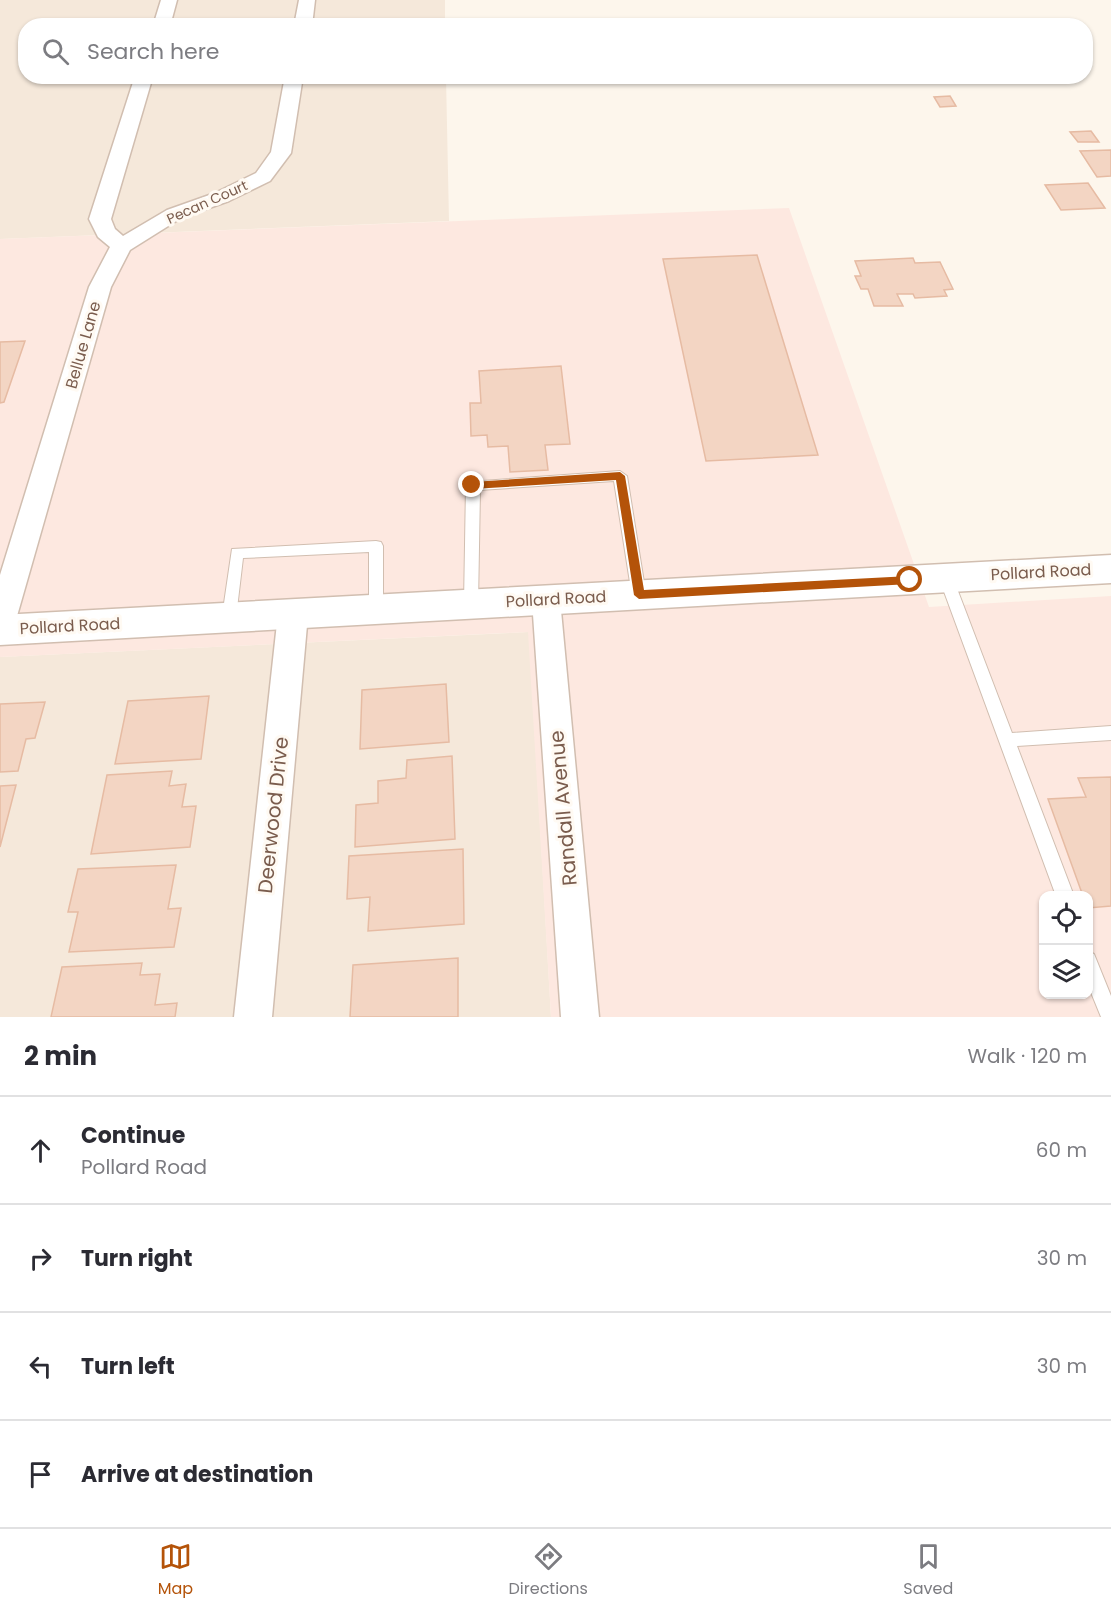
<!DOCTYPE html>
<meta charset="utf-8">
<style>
body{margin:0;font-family:Poppins,sans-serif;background:#f7f7f7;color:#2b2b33}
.controls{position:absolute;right:18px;bottom:18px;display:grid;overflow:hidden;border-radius:12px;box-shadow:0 2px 4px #0004}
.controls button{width:54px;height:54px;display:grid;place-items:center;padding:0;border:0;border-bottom:2px solid #e1e1e2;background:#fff;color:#2b2b33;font:30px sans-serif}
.stop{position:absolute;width:18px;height:18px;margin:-14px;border:4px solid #b45309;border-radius:50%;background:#fff}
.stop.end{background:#b45309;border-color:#fff;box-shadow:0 2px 6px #0008}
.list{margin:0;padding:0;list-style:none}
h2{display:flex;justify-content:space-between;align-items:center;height:78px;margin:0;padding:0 24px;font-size:26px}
h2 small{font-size:20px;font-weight:400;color:#7c7c81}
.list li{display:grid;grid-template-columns:39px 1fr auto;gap:18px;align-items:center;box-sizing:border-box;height:108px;padding:0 24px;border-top:2px solid #e1e1e2}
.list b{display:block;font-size:22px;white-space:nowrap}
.list p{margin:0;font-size:20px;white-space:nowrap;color:#7c7c81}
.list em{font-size:20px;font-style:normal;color:#7c7c81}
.icon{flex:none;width:33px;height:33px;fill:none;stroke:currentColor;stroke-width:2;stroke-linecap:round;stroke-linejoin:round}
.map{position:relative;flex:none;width:1111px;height:1017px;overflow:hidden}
.search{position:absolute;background:#fff;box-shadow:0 2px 4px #0004;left:18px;right:18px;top:18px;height:66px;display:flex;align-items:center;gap:15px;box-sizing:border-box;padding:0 21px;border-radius:24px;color:#7c7c81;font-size:22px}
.sheet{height:510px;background:#fff}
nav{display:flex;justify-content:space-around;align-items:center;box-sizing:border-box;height:84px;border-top:2px solid #e1e1e2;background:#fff;font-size:16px;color:#7c7c81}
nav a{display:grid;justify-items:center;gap:3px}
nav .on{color:#b45309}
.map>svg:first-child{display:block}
.residential{fill:#f5e8da}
.commercial{fill:#fde8e0;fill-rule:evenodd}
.building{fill:#f3d5c3;stroke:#e6bba3;stroke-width:1.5}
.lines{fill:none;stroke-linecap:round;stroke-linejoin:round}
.service-casing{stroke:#d1beb0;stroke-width:2}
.minor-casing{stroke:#d1beb0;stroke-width:3}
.tertiary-casing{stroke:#d1beb0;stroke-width:3}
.service{fill:#fff;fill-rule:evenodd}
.minor{fill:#fff;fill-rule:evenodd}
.tertiary{fill:#fff;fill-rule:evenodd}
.route{fill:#b45309}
.labels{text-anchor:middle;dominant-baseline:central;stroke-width:6;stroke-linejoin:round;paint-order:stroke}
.far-street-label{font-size:14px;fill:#7a5c4d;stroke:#fffaf3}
.street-label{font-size:16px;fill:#7a5c4d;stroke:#fffaf3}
.near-street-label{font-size:20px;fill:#7a5c4d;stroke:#fffaf3}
</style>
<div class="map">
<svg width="1111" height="1017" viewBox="0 0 1111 1017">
<rect width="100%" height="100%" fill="#fdf6ec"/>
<!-- residential -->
<path class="residential" d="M0,0H445V25L26,26V76L446,77L449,221L0,239Z
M529,632L551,1017H0V657Z"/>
<!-- commercial -->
<path class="commercial" d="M789,208L929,607L1111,596V1017H551L528,632L0,657V239ZM1044,896H1088V994H1044Z"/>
<!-- building -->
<path class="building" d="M950,96L956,106L940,107L934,97Z
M1091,131L1099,142H1078L1070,132Z
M1111,150V176L1097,177L1080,151Z
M1088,183L1105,208L1061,210L1045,185Z
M757,255L818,455L706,461L663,259Z
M913,258L915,263L940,262L953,289L944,290L947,296L915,298L913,294H897L903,306H874L868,289H861L855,276H861L855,261Z
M25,341L4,402L0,403V342Z
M561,366L570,444L545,445L548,470L510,472L508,446L488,447L487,435L471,436L470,403H481L479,371Z
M446,684L449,742L360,749L362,690Z
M209,696L201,759L115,764L128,701Z
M45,702L35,738L26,739L18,771L0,772V704Z
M452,756L455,839L355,847L356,805L378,803V781L406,778L407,760Z
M172,771L169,786L186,784L182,807L196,806L190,847L91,854L107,775Z
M1111,777V906L1088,908V896H1083L1048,799L1086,797L1078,778Z
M16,785L0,847V786Z
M463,849L464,924L368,931L370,897L347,899L349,856Z
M176,865L168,909L181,908L174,947L69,952L78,912H68L78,869Z
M458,958V1017H350L353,965Z
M142,963L140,975L160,974L155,1005L177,1003L175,1017H51L62,967Z"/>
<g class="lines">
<!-- service casing -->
<g class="service-casing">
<path id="service" d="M620,471L627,476L646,595L644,599L639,601L634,599L632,595L614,481L480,490L478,604L476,608L471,610L466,608L464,604L466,485L468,482Z
M376,541L381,542L383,546V609L381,613L376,615L371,613L369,609V552L243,558L236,617L234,621L229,623L224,621L222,617L232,549Z
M946,572L951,574L953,578L1012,733L1111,726V740L1017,746L1074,896H1056L939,578L941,574Z
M1088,951L1094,954L1111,996V1017H1101L1088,985Z"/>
</g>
<!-- minor casing -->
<g class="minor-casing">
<path id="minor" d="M161,0H177L170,26H153Z
M299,0H315L312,26H294Z
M135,76H153L111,219L115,229L123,236L167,210L215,193L256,173L271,152L285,76H303L291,153L270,181L229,201L181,218L130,250L111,287L15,623L10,631L0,635V575L89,287L110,247L98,237L89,219Z
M546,588L556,592L560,600L599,1017H561L532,600L536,592Z
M293,602L303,606L308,614L272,1017H234L278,614L283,606Z"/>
</g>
<!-- tertiary casing -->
<g class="tertiary-casing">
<path id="tertiary" d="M1111,555V583L0,645V615Z"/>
</g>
<!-- service -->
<use href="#service" class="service"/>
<!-- minor -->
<use href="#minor" class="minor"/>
<!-- tertiary -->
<use href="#tertiary" class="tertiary"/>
</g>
<!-- route -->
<path class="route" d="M620,472L625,476L644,590L910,576L916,580L910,584L639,599L634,595L616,480L472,489L468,485L472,482Z"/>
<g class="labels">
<!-- far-street labels -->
<g class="far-street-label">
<text transform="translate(207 202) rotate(-24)">Pecan Court</text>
</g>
<!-- street labels -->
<g class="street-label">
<text transform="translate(83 345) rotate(-74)">Bellue Lane</text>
<text transform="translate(1041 572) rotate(-3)">Pollard Road</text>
<text transform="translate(556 599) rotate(-3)">Pollard Road</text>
<text transform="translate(70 626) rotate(-3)">Pollard Road</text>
</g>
<!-- near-street labels -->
<g class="near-street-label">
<text transform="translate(563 808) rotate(-95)">Randall Avenue</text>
<text transform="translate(273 815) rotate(-84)">Deerwood Drive</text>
</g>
</g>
</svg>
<div class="controls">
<button><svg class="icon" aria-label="locate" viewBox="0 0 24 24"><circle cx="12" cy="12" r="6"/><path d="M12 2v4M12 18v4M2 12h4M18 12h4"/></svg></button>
<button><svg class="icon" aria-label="layers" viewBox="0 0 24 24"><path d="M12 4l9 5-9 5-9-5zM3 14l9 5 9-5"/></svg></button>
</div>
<div class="stop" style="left:910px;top:580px"></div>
<div class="stop end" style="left:472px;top:485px"></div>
<div class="search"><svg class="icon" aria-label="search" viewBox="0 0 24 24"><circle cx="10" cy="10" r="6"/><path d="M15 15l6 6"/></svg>Search here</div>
</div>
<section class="sheet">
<h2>2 min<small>Walk · 120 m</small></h2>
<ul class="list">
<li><svg class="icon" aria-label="ahead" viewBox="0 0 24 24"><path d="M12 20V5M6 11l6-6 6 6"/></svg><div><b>Continue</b><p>Pollard Road</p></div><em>60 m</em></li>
<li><svg class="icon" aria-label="right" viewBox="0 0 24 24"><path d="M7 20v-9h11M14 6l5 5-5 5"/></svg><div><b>Turn right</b></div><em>30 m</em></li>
<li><svg class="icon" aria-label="left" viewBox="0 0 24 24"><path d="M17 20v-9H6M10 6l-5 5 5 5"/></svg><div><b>Turn left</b></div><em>30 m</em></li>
<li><svg class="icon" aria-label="arrive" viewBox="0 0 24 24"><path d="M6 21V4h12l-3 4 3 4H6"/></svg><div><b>Arrive at destination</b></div></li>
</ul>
</section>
<nav>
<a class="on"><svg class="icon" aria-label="map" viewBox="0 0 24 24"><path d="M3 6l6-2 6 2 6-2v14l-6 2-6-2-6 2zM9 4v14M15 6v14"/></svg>Map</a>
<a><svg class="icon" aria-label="directions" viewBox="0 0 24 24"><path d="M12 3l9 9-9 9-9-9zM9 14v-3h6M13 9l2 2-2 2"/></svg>Directions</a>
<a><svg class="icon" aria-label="saved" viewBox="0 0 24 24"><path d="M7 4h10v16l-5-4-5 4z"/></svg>Saved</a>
</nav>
